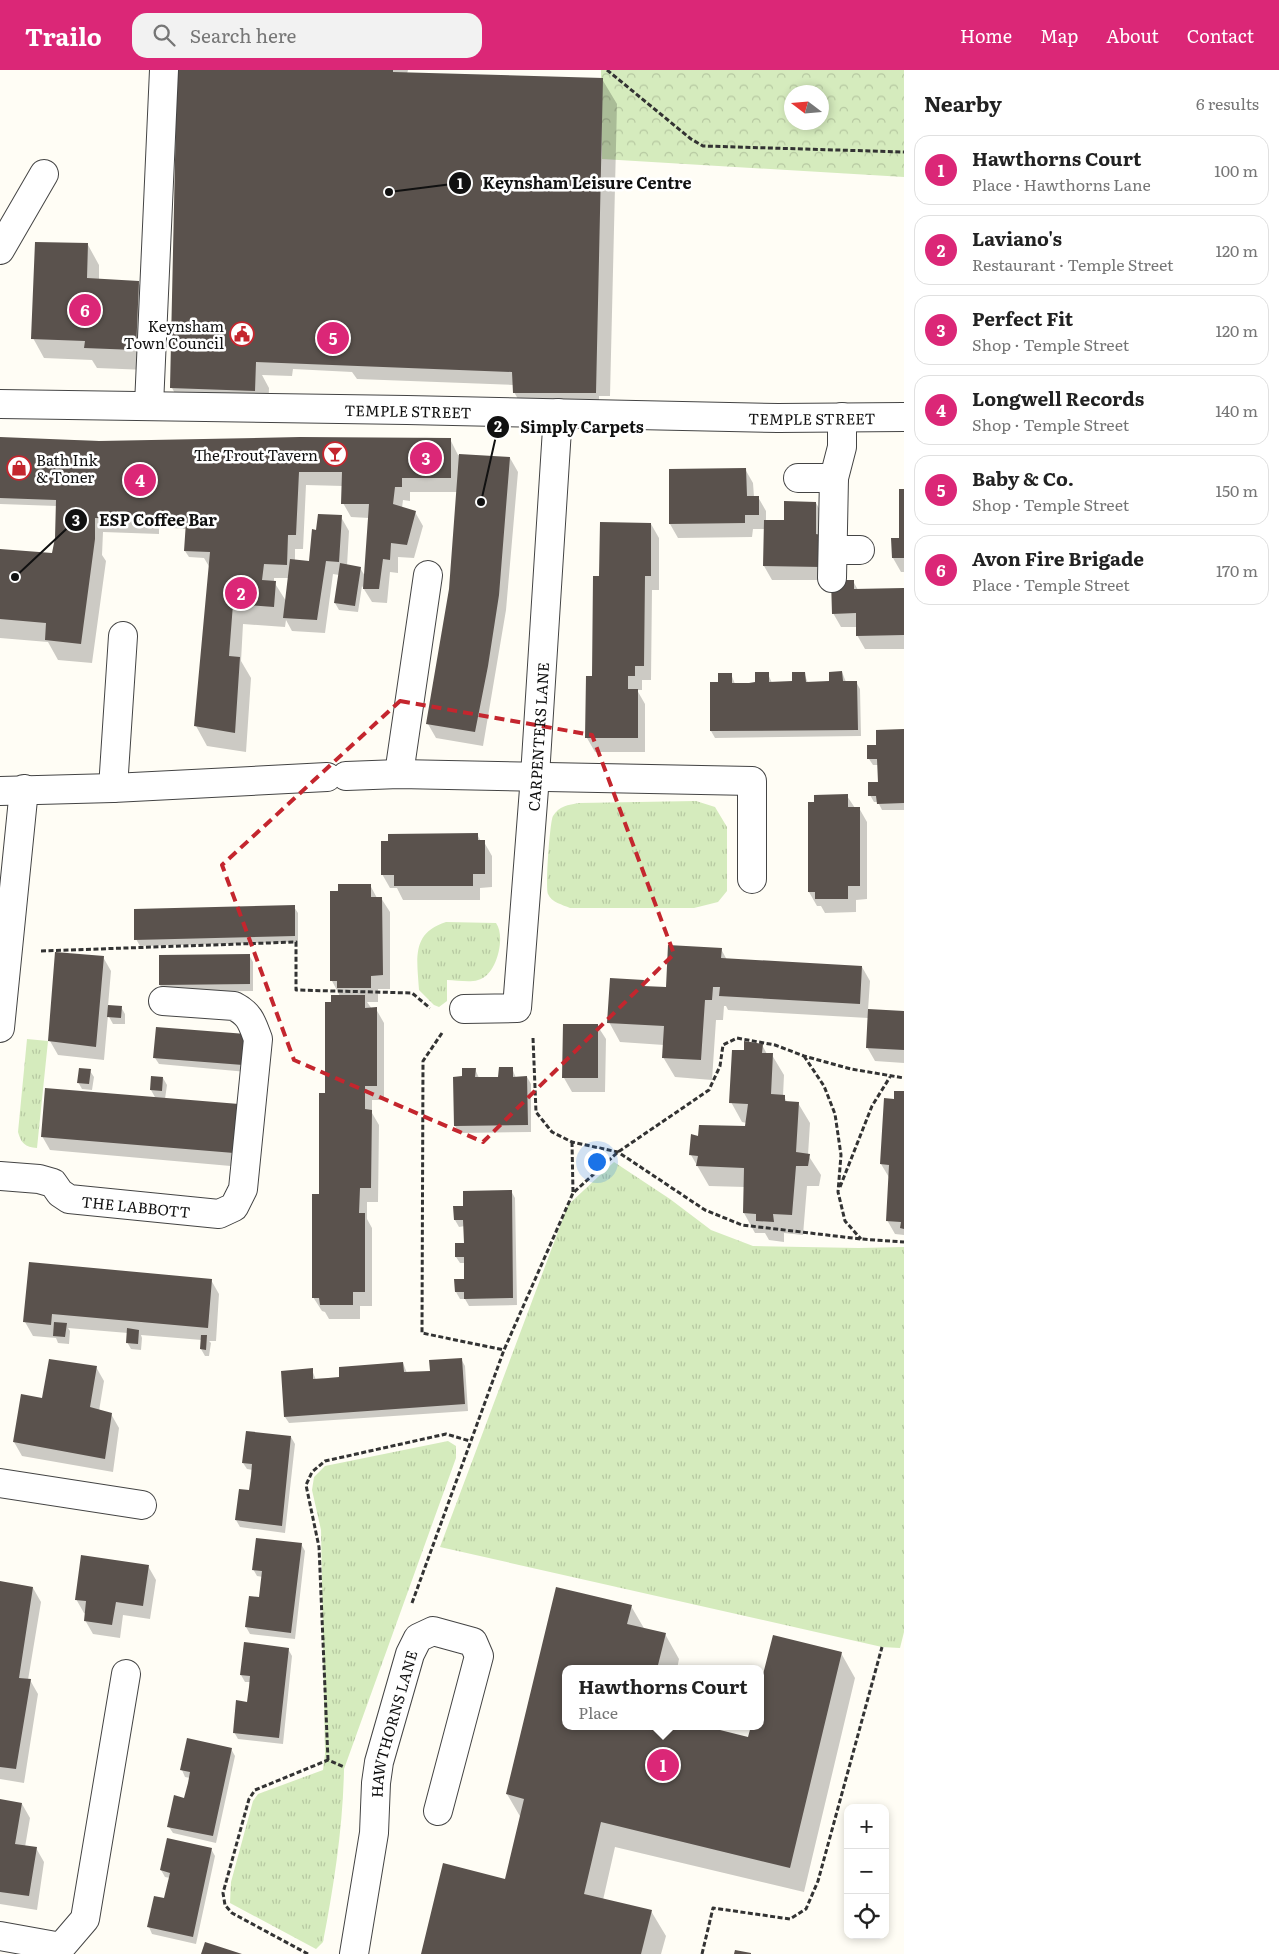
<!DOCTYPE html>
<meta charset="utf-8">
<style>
body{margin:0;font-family:Literata,serif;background:#f2f2f2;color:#222}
.controls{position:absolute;right:15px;bottom:15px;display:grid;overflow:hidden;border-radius:10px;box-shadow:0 2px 8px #0003}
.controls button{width:45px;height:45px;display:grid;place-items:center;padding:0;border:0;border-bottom:1px solid #e0e0e0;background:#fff;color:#222;font:25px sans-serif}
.compass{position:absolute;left:784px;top:15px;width:45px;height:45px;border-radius:50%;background:#fff;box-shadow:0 2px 8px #0003;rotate:286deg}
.you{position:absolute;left:596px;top:1091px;width:18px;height:18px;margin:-12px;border:4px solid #fff;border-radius:50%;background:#1a73e8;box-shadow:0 0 0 8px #1a73e833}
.badge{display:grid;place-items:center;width:32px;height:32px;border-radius:50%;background:#db2777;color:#fff;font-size:16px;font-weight:700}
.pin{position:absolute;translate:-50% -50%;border:2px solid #fff;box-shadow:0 1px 5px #0006}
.popup{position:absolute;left:562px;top:1595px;width:202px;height:65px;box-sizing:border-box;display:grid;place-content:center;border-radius:10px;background:#fff;filter:drop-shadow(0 1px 4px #0005);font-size:16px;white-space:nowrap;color:#767676}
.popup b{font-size:19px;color:#222}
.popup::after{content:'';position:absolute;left:50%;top:100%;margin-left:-10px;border:10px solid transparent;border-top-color:#fff}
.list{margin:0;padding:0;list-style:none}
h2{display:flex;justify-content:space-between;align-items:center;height:65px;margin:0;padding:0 20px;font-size:21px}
h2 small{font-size:16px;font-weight:400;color:#767676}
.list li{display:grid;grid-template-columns:32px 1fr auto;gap:15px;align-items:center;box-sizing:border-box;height:70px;margin:0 10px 10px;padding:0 10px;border:1px solid #e0e0e0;border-radius:15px}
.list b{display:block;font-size:19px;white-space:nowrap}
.list p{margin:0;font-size:16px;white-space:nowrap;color:#767676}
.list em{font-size:16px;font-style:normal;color:#767676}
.icon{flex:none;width:28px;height:28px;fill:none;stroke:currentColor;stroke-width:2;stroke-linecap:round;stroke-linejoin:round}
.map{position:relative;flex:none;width:904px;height:1884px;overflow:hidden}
header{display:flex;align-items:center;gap:30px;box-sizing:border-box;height:70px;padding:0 25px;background:#db2777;color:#fff}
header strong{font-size:24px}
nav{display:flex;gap:28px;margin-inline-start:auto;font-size:18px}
.search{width:350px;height:45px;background:#f2f2f2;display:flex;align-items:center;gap:12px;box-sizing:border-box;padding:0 18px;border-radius:15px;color:#767676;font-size:19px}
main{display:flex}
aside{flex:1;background:#fff}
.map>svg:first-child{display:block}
.grass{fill:url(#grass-tufts)}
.park{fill:url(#park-crowns);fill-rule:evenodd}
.shadow{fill:#0003;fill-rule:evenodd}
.building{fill:#5a524d}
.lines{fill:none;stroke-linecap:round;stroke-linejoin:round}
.minor-casing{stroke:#444;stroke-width:30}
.path{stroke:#333;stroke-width:3;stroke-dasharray:5 2.5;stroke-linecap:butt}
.minor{stroke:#fff;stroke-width:28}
.marked{fill:none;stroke:#c4262e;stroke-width:4;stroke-dasharray:10 6;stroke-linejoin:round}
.labels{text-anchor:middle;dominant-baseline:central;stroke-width:5;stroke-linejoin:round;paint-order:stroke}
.poi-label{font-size:15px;fill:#111;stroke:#fff;text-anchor:end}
.street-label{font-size:15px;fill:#111;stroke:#fff}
.leader{fill:none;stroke:#111;stroke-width:2}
.callout-dot{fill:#111;stroke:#fff;stroke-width:2}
.mark-label{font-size:15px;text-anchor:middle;font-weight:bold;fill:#fff}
.callout-label{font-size:16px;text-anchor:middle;font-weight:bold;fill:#111;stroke:#fff;stroke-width:5;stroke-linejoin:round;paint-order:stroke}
</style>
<header>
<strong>Trailo</strong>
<div class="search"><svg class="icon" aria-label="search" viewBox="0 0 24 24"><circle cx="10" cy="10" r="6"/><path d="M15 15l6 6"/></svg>Search here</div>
<nav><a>Home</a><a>Map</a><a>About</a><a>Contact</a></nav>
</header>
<main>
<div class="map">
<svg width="904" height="1884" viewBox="0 0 904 1884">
<defs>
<pattern id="grass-tufts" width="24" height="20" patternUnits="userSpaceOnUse" patternTransform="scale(1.25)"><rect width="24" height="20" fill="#d5ebbd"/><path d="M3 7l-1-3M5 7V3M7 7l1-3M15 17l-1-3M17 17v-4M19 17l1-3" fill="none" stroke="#b6c8a1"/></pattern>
<pattern id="park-crowns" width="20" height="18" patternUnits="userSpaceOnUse" patternTransform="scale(1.25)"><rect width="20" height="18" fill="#d5ebbd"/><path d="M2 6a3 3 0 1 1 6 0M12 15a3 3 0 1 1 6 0" fill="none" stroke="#b6c8a1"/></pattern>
</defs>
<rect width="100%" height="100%" fill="#fffdf5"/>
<!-- grass -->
<path class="grass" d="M696,731L715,737L727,757V821L718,832L694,838H570C563,835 551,832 548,824C545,818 550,750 553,746C559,736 568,735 579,733Z
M446,852L496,853C506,866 497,906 478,910C469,913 457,910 447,910V931L439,937L434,935L419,920C417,889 411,863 446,852Z
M27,969L48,971L37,1078C25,1077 21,1073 18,1062Z
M614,1092L670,1129L711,1160L753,1176L859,1178L904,1177V1562L900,1578L882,1577L440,1477L568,1135Z
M448,1371L456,1376V1388L344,1699C343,1757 334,1815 323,1872L316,1879L230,1833L231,1812L253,1731L258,1724L323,1700L325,1684L321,1460L312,1420L314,1407L325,1396Z"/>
<!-- park -->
<path class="park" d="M601,0H904V107L602,89ZM792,22H822V52H792Z"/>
<!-- shadow -->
<path class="shadow" d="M179,0H408L407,4L602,9L617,34L610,326H599V330L518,329L514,322V315L357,309L352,302L293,299L292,306L262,305L269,318L268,346L186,343L172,318Z
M88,175L99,195V210L138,212L150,232L147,300L97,298L92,290L44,288L33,268Z
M0,369L155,372L450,369L458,385L510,388L518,402L506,540L483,676L436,668L428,654L450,519L457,422H410V431L403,430L402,438L415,442L423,456L414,488L398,487V503L390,502L387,533L372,532L362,516L358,542L339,540L335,533L339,505L333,504L325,563L292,561L286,550L285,557L243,554L241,591L251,608L246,682L207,676L196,656L210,498L204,488L189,487L185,481L186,459L159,457V464L103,462L102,485L106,491L92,593L58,590L48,572L0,568V480L53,484L56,468L57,436L0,434ZM306,415L343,416V433L351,447L369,448L365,506L360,498L347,496L349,461L341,447L317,461L311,492L295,491V479H303ZM274,508H289L286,531L274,512Z
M745,399L753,413L754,427H758L766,441V451H785L816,433L824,447L828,510H772L764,496L765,459H753L752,467L678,468L670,454V401Z
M904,420V502H901L893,488L901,469Z
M651,454L659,468V520H652L651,610H642V620H637L645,634V682H595L587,668L600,507Z
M853,511L858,520H904V579H865L857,565V557H841L833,543Z
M842,602L846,612H856L860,619L861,666L715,668L711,661V613H720L731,604L735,614L757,613L768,604L772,613L794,612L804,603L808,613H830Z
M904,661V740H882L878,732H874L870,725L879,713L878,695H873L869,689L878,676Z
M847,726L855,738H859L867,752V829L856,830V842L825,843L821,836H817L809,822Z
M477,764L481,772H484L492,786V817L480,818V830H403L397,818H390L382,804Z
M370,815L377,828H381L390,842V919H378V932H367L372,939H376L384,953V1030H372V1043L379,1055L378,1132H367V1149L372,1158V1236H360V1249H329L325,1242L322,1241L313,1227L333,933L340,926L332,911L331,822Z
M294,837L298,843V872L140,876L136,869Z
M721,879L727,890L862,897L870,911L868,940L904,942V993L875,991L867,977L868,948L728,940L726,936H724L723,950H716L712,1010L675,1007L663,987L664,975L620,972L609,952L643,911L646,917L667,918Z
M249,885L253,892V921L164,922L160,915Z
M103,887L111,901L108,936L121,937L125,944V954H113L108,945L104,990L58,985L50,971Z
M597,955L606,969L605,1022H572L564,1008Z
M245,965L247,1002L159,994L155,988Z
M762,975L767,984L772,985L784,1005L783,1026L788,1033H798L810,1053L808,1085L821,1105L819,1116H807L803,1165L784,1163V1172L769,1170L765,1163H755L744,1143L745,1117L709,1116L691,1085L700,1067L747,1057V1053L742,1052L731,1032L745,981Z
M512,998L516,1008L527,1007L531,1014V1062L459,1063L455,1056L464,1008L475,999L479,1008H500Z
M90,1001L94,1007L92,1020L82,1019L78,1012Z
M163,1008L167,1015L165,1029L238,1035L242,1097L50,1080L42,1066L156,1029L151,1020Z
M904,1022V1165L895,1164L887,1150L890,1109L881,1094L895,1030Z
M511,1121L515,1128L517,1235L469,1236L465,1229H460L456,1222V1211L465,1210V1193H460L456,1187L465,1174V1156L459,1157L455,1150L465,1137Z
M30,1193L211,1210L219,1224L216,1271H209L211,1273L209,1286H205L201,1279L202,1270L141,1265L142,1268L141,1280L131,1279L127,1272L128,1263L68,1258L70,1261L69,1274L58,1273L56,1268L33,1266L25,1252Z
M461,1289L465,1296L468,1341L289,1353L285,1347L312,1300L316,1310L341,1308L403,1293L407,1303L432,1302Z
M96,1297L104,1311L99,1341L111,1344L119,1358L113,1402L22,1386L14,1372L43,1329Z
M291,1367L295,1374L285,1463L240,1457L236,1450L250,1421L253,1400L247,1399L243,1393Z
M301,1474L305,1481L295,1569L250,1564L246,1557L260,1528L263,1507L257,1506L253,1499Z
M148,1496L156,1510L150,1549L123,1545L120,1568L93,1564L85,1550L86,1544L84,1543L76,1529Z
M0,1513L33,1518L41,1532L28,1610H30L38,1624L24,1713L0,1709Z
M557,1518L631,1536L645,1560L665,1564L679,1589L677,1599H566V1656L749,1668L841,1583L855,1608L804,1822L615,1777L603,1830L651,1841L666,1866L661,1884H423L506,1810L521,1748L507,1724Z
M288,1579L292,1586L283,1674L238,1669L234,1662L248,1633L251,1612H245L241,1605Z
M231,1679L235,1686L216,1773L173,1763L169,1757L185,1729L190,1708L185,1707L182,1700Z
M0,1731L22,1734L30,1748L25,1777L36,1778L44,1792L37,1840L0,1834Z
M211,1779L215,1786L196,1874L152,1864L149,1857L165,1830L170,1808L165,1807L161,1800Z"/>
<!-- building -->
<path class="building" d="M177,0H393V2L603,8L596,323H513L512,302L256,292L255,321L170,318Z
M35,172L88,173L87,208L139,211L136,280L84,278L85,271L31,269Z
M0,367L99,371L300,367L451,368V408H402V417H395L393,434L416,441L407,475L391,473L390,490L383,489L379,519H363L369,434H341L342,402H299L296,465H288L287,495L264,494L262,510L276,511L274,537L233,534L229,586L240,587L235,663L194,656L210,482L184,481L186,452L95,448V469L81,574L45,570L46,553L0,549V479L52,483L55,468L56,430L0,428Z
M459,384L510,387L499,525L488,596L475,662L426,654L449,519Z
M746,398L747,426H759V445H745V453L669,454V399Z
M899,419H904V488H892L891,468H899Z
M784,431L816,432V464L821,465V497L763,496L764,450H784Z
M318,444L342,445L339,492L326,491L317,550L283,548L290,489L309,491L312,459L316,460Z
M600,452L651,453V506H645L644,596H635V606H628V619H638V668H585L586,606H592L593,506H599Z
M340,493L361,497L355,536L334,533Z
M831,510H854V519L904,518V565L856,566V543L832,544Z
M842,601L843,611H857L858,660L710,661V612H718V603H732V613H749L755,612V602H769V612L792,611V602H805L806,612L829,611V602Z
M904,659V733L877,734L876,726H868V712H878L877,689H867V675H876V660Z
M848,724V737H860V816H848V829H815V822H808V732H814V725Z
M478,763V770H485V804H473V816H394V805H381V771H388V764Z
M338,814H371V827H382L383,905L371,906V918H337V911H330V821H338Z
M295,835V866L134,870V839Z
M668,875L722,878L721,888L862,896L860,934L719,926L720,917H713L712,930H705L701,990L662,988L664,956L607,953L610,908L644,910L643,916L666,917Z
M55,882L104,886L96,977L48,971Z
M250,884V914L159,915V885Z
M331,925H365V938L377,937V1016H365V1039L372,1040L371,1118H360L359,1143H365V1222H353V1235H320L319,1228H312V1124H319V1023H325V932H331Z
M108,935L122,936L121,948L107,947Z
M868,939L904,941V980L866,978Z
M563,954H598V1008H562Z
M156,957L246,964L243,995L153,988Z
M744,971L763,974L762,983H773L771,1024L785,1025V1031L799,1032L796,1082L810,1084L808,1096H796L792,1145L773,1144L774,1152L756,1151V1144L743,1143L744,1098L696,1096L698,1086L689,1085L691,1064L698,1066L699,1055L745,1056L748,1034L729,1033L732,980H744Z
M499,997H513V1007L527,1006L528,1055L454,1056L453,1007L462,1006V998H476L475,1007H498Z
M79,998L91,999L89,1014L77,1013Z
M151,1006L163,1007L162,1021L150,1020Z
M45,1018L239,1034L234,1083L41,1067Z
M894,1021H904V1159L900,1158L901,1152L886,1151L889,1095L880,1094L884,1028L894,1029Z
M512,1120L513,1228L464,1229V1222H455L454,1209H464V1187H455V1173H464L463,1150H454L453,1136H463V1121Z
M29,1192L212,1209L208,1258L52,1244L51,1255L23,1252Z
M54,1252L67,1253L65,1267L53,1266Z
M127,1258L139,1260L138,1274L126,1273Z
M201,1265H207L206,1280L200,1279Z
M462,1288L465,1334L284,1347L281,1301L313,1298V1309L328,1308L339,1307V1297L403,1292L404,1302L430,1301L429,1290Z
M49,1289L97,1296L90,1337L112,1343L105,1389L13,1372L21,1324L42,1328Z
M246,1361L291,1366L282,1456L235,1450L239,1419L249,1420L251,1406L252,1394L242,1393Z
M256,1468L302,1473L291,1563L245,1557L249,1526L259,1527L262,1501L252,1500Z
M81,1485L149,1495L143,1536L116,1532L112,1555L84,1551L86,1531L75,1530Z
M0,1511L33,1517L19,1608L31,1609L16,1699L0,1697Z
M556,1517L632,1535L627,1554L666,1563L657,1599H566V1656H704L748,1667L751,1656H760V1616L773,1565L842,1582L790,1798L601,1752L584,1824L652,1840L641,1884H421L443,1793L505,1809L524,1729L506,1724Z
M244,1572L289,1578L279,1668L233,1663L236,1630L247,1632L249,1617L250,1606L240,1605Z
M187,1668L232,1678L213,1766L167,1757L174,1725L184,1728L188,1713L190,1702L180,1700Z
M0,1729L22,1733L15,1774L37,1777L29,1826L0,1822Z
M167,1768L212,1778L193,1867L147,1857L154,1826L164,1828L170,1803L160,1800Z
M205,1872L242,1884H201Z
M735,1880L751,1883V1884H734Z"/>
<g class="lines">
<!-- minor casing -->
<g class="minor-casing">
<g id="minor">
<path d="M0,180L44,104"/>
<path id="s1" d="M0,334L407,340L778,348L904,347"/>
<path d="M149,335L164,0"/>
<path d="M798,408H834"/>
<path d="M833,480H860"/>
<path d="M832,508L834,408L842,377V347"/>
<path d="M399,704L428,505"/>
<path d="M346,706L399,704L752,711V809"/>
<path d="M113,718L123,566"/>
<path d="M0,721L113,718L327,707"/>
<path id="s2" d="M464,939L517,938L535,706L558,343"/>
<path d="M0,958L24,719"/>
<path id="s3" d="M0,1106L39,1109L53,1113L60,1123L69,1129L219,1144L234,1137L243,1119L258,969C252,953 250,944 234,936L163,931"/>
<path d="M0,1413L142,1435"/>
<path d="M0,1866L61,1877L85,1849L126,1604"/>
<path id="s4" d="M354,1884L374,1763L376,1713L379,1692L410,1584L418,1568L433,1561L473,1572L479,1586L438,1741"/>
</g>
</g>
<!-- path -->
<path class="path" d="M607,0L691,69L703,76L904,82
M41,881L296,872V920L412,923L430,938
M442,963L423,991L422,1263L504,1280
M533,968L536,1042L552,1062L572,1072L618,1082L705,1140L742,1155L861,1169L904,1172
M804,986L824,1016L835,1044L841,1085L838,1122L845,1151L861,1169
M572,1072L573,1123
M840,1117L872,1036L890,1007
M412,1533L504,1280L573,1123L618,1082L709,1020L720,996L723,975L737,968L775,975L804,986L851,999L904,1008
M328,1690L319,1477L306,1415L312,1402L325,1391L446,1364L470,1371
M308,1884L232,1843L225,1835L223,1823L249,1729L255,1720L328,1690L344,1697
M702,1884L713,1838L790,1849L806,1839L818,1811L882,1577"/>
<!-- minor -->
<use href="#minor" class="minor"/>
</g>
<!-- marked area -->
<path class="marked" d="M400,631L592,665L674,884L483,1072L294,990L222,795Z"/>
<!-- icons -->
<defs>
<g id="civic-ring" transform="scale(1.25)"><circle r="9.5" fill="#fff" stroke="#c4262e" stroke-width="1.5"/><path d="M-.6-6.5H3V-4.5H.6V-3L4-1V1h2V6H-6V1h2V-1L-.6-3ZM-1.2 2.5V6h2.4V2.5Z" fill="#c4262e"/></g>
<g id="bar-ring" transform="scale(1.25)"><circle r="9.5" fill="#fff" stroke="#c4262e" stroke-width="1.5"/><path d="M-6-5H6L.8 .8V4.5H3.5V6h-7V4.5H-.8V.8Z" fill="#c4262e"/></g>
<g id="shop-ring" transform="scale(1.25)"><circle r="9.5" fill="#fff" stroke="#c4262e" stroke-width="1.5"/><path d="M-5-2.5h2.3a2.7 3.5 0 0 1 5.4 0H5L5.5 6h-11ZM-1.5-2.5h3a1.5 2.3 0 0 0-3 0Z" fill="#c4262e"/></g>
</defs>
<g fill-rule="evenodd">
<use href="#civic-ring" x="242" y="264"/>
<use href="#bar-ring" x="335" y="384"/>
<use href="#shop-ring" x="19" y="398"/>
</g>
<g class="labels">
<!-- poi labels -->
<g class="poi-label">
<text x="224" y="255">Keynsham<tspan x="224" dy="17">Town Council</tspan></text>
<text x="318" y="384">The Trout Tavern</text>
<text x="36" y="389" text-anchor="start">Bath Ink<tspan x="36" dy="17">&amp; Toner</tspan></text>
</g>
<!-- street labels -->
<g class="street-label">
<text stroke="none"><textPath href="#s1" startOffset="408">TEMPLE STREET</textPath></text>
<text stroke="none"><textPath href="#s1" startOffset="812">TEMPLE STREET</textPath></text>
<text stroke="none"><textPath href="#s2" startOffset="325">CARPENTERS LANE</textPath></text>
<text stroke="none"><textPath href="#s3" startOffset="144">THE LABBOTT</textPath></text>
<text stroke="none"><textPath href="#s4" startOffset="234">HAWTHORNS LANE</textPath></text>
</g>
</g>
<!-- callouts -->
<path class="leader" d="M389 122L460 113M481 432L498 357M15 507L76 450"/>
<g class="callout-dot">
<circle cx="389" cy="122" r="5"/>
<circle cx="481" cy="432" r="5"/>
<circle cx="15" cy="507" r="5"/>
<circle cx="460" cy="113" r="12"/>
<circle cx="498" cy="357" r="12"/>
<circle cx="76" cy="450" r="12"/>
</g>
<g class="mark-label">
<text x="460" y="119">1</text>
<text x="498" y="362">2</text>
<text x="76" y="456">3</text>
</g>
<g class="callout-label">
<text x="587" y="119">Keynsham Leisure Centre</text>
<text x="582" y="363">Simply Carpets</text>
<text x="158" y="456">ESP Coffee Bar</text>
</g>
</svg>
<div class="controls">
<button>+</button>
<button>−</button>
<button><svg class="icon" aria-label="locate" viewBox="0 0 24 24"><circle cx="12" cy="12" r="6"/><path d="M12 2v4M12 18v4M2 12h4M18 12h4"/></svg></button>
</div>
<svg class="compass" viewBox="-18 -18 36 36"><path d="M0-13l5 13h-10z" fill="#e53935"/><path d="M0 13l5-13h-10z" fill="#767676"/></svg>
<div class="you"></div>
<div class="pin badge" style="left:663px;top:1695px">1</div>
<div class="popup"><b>Hawthorns Court</b>Place</div>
<div class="pin badge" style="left:241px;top:523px">2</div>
<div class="pin badge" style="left:426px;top:388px">3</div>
<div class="pin badge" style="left:140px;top:410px">4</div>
<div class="pin badge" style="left:333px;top:268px">5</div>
<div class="pin badge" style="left:85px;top:240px">6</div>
</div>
<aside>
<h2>Nearby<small>6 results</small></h2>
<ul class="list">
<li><span class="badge">1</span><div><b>Hawthorns Court</b><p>Place · Hawthorns Lane</p></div><em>100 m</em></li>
<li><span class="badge">2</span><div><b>Laviano's</b><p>Restaurant · Temple Street</p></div><em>120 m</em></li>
<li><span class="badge">3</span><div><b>Perfect Fit</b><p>Shop · Temple Street</p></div><em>120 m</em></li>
<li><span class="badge">4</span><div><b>Longwell Records</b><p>Shop · Temple Street</p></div><em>140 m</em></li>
<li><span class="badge">5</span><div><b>Baby &amp; Co.</b><p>Shop · Temple Street</p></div><em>150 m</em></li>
<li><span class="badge">6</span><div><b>Avon Fire Brigade</b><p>Place · Temple Street</p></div><em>170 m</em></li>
</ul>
</aside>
</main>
